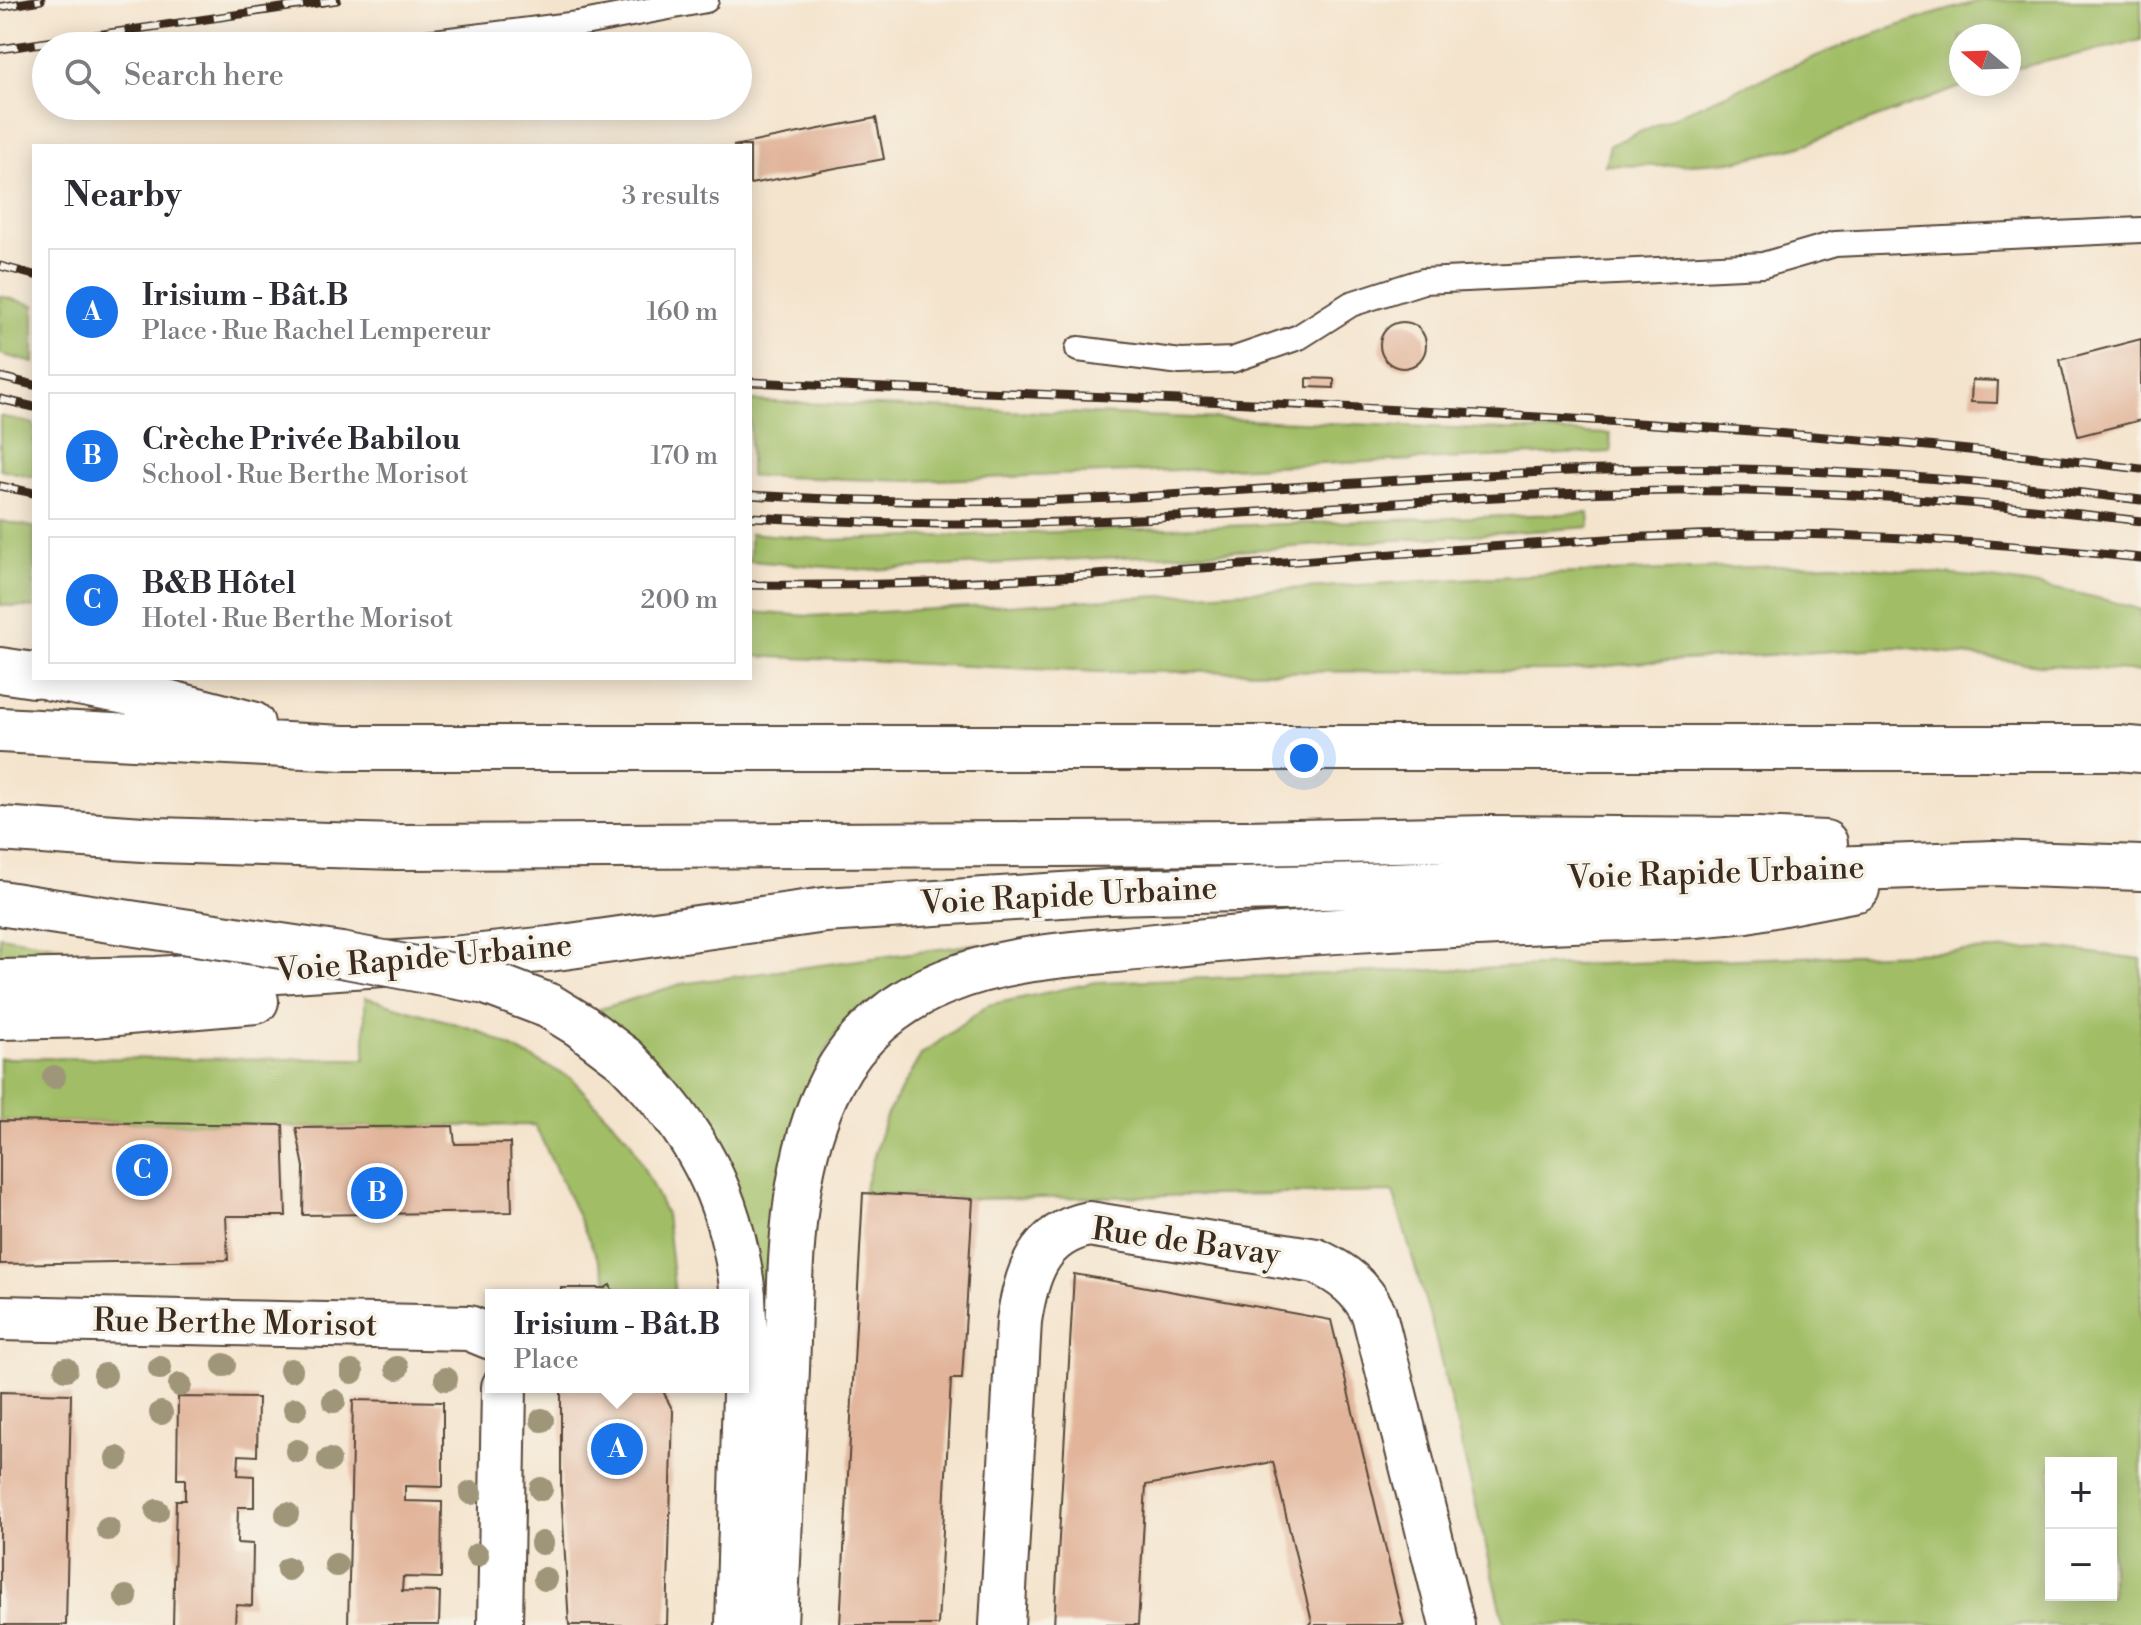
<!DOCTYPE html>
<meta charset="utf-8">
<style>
body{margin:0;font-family:"Libre Bodoni",serif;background:#f2f2f3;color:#2b2b33}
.controls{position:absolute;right:24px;bottom:24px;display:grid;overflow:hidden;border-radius:0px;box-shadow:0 4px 20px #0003}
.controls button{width:72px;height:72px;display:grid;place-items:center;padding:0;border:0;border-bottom:2px solid #e1e1e2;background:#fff;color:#2b2b33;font:40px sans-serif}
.compass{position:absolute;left:1949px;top:24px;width:72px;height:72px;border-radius:50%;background:#fff;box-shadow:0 4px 20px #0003;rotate:289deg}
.you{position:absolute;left:1304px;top:758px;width:28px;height:28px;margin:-20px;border:6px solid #fff;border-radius:50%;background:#1a73e8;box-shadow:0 0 0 12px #1a73e833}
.badge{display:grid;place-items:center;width:52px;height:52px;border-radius:50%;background:#1a73e8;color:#fff;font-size:26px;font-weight:700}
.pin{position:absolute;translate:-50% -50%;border:4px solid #fff;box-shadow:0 2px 8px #0006}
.popup{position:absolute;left:485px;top:1289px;width:264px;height:104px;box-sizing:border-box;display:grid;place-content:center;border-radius:0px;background:#fff;filter:drop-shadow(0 2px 6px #0005);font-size:26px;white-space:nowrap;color:#7c7c81}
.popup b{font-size:30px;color:#2b2b33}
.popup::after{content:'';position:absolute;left:50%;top:100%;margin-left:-16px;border:16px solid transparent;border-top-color:#fff}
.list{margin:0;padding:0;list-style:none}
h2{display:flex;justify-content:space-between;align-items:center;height:104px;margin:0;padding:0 32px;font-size:34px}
h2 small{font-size:26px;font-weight:400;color:#7c7c81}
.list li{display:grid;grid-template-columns:52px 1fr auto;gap:24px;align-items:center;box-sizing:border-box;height:128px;margin:0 16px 16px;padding:0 16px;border:2px solid #e1e1e2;border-radius:0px}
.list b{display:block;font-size:30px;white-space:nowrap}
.list p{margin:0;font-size:26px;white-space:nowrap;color:#7c7c81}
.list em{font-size:26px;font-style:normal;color:#7c7c81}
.icon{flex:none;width:44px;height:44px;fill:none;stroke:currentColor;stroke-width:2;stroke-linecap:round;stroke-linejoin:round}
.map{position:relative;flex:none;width:2141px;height:1625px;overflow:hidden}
.search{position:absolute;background:#fff;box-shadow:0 4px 20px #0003;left:32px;top:32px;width:720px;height:88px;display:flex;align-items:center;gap:20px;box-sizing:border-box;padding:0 28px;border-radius:44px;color:#7c7c81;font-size:30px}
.panel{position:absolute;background:#fff;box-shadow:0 4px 20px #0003;left:32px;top:144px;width:720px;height:536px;border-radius:0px}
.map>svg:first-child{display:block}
.green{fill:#a1be66;stroke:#6e7442;stroke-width:2;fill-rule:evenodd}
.building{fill:#e2b59b}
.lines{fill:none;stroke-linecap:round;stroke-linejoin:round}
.lane-casing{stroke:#574638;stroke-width:28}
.street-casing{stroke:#574638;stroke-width:48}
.highway-casing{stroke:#574638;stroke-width:48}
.lane{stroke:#fff;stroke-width:24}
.street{stroke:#fff;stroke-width:44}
.highway{stroke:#fff;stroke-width:44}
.rail-casing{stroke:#3b2a1e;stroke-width:9}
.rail{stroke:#f7f3e8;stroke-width:6;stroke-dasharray:18;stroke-linecap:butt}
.highway-bridge-casing{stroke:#574638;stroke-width:48;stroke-linecap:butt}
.highway-bridge{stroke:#fff;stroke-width:44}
.tree{fill:#9f9679}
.labels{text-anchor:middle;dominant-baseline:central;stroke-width:7;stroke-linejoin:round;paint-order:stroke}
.street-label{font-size:32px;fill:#3b2a1e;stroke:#f7f3e8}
</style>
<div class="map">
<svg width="2141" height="1625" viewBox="0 0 2141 1625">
<rect width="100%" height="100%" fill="#f7f3e8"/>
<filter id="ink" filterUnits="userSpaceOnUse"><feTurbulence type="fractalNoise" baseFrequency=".0125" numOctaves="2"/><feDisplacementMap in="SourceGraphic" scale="16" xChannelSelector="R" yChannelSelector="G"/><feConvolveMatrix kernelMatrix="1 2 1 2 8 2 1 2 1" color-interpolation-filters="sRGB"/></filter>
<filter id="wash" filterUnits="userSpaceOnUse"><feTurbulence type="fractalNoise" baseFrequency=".006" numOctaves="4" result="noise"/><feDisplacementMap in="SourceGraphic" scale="32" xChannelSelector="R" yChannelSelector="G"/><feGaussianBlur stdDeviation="1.8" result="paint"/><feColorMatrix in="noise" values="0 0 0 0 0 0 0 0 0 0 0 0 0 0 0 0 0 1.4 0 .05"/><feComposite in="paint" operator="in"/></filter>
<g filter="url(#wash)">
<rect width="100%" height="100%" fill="#f4e4cd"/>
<!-- green -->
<path class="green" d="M1984,0H2141V40L2009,70V36H1961V84H1969L1798,147L1735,161L1660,166L1605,165L1610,145C1732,92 1855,33 1984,0Z
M0,296L34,305V363L0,354Z
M750,401L1610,434L1611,452L912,481L750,476Z
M0,416L34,424V477L0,469Z
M1589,513L1590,527L1220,552L866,570L750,561V533L831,540Z
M0,521L34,527V608L0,605Z
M1834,564C1937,573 2043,579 2141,610V672L2040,665L1901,647L1635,663L1565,671L1100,672L750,656V612L810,616L1550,574Z
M0,936L61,946L63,959L0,958Z
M977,944L978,952L884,994L838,1031L816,1069L765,1344L711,1137L659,1062L594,1011L681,984Z
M2051,948L2141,959V1625H1505L1432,1324L1393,1192L973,1199L863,1193L886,1116L921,1055L988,1005L1096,982ZM2051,1463H2111V1595H2051Z
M365,997L477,1030L571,1078L630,1140L666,1214L675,1295H615L535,1125L296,1128L283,1125L0,1121V1058L365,1059Z"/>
<g id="blocks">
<!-- building -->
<path class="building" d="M876,118L884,159L750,184V146H733Z
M1380 345a23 23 0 1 1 46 0a23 23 0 1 1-46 0Z
M2141,339V420L2078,436L2060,360Z
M1307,378L1334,379V388L1307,387Z
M1972,380L1998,381L1997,403L1971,402Z
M0,1121L283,1125L286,1216H226L228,1260L0,1264Z
M453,1126L455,1144L510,1143L512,1212L303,1215L304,1167L296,1128Z
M863,1193L973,1199L962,1379H951L938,1625H840Z
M1074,1274L1331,1320L1404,1625H1308L1312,1622L1273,1462L1146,1485L1138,1625H1054Z
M610,1285L615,1295H561V1288H605Z
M561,1387H661L673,1411L667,1625H569L561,1488Z
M0,1392L71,1394L66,1625H0Z
M178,1397L258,1398L257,1456L239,1455L238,1475L254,1476V1507H238L237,1543L253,1544L252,1606L236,1605L235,1625H173L176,1500H185V1479H177Z
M353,1400L443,1402V1487L405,1486V1501L442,1502L441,1578L403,1577L402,1591L440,1592L439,1625H348Z"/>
</g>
</g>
<g filter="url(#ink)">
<use href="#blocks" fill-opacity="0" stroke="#574638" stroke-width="2"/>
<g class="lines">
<!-- lane casing -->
<g class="lane-casing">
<path id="lane" d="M402,46L578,24L706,0
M1078,349L1181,362L1232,360L1299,337L1351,304L1423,281L1763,265L1835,244L2141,230"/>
</g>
<!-- street casing -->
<g class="street-casing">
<path id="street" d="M0,1318L469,1328L491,1337
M500,1625L504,1387
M1002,1625L1019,1321C1026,1275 1038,1234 1089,1224L1316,1261C1343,1274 1361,1287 1374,1314L1452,1625"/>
</g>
<!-- highway casing -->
<g class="highway-casing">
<path id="highway" d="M0,670L34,675
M51,678L132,693L252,724
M0,730L343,748H2118L2141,750
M0,829L157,840L397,847L1247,843L1488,838L1757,840L1825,843
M0,903L44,910
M0,982L157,979L443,960L549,949L825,910L1109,892L1363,886L1993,863L2141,868
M0,1017L93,1015L256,1001
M625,1059C695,1129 732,1195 743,1295
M738,1625L746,1361L743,1298
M775,1625C779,1540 783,1454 787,1369C791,1275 787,1167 832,1081C856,1035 897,1001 945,982C1008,956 1080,954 1146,947C1328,927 1512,923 1695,915L1747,910L1857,889"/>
</g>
<!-- lane -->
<use href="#lane" class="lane"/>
<!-- street -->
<use href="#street" class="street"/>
<!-- highway -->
<use href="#highway" class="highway"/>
<!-- rail casing -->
<g class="rail-casing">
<path id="rail" d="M0,7L41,0
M0,49L337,0
M0,266L34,275
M0,377L34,385
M750,382C1214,403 1679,412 2141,469
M0,399L34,407
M0,486L34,493
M750,495C871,502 993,504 1114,498C1291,489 1468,472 1645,469C1812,466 1976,479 2141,500
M750,517C815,520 881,523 946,524C1189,525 1431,493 1673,491C1830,489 1986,502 2141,521
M750,585C974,588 1197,568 1421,552C1535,544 1649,534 1764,534C1890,534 2015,545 2141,558"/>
</g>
<!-- rail -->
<use href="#rail" class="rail"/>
<!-- highway-bridge casing -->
<g class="highway-bridge-casing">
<path id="highway-bridge" d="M44,910L341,955L486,982L549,1006L580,1025L625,1059"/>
</g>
<!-- highway-bridge -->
<use href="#highway-bridge" class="highway-bridge"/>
</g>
<!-- trees -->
<g class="tree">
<circle cx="54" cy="1077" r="12"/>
<circle cx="224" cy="1365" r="12"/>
<circle cx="160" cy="1368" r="12"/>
<circle cx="397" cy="1368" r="12"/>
<circle cx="66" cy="1369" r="12"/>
<circle cx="291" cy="1370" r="12"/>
<circle cx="352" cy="1372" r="12"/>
<circle cx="105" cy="1375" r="12"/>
<circle cx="446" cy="1379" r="12"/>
<circle cx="180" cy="1385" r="12"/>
<circle cx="334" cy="1401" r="12"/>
<circle cx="295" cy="1409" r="12"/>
<circle cx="161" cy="1413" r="12"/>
<circle cx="542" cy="1420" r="12"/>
<circle cx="297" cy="1451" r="12"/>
<circle cx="117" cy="1458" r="12"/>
<circle cx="329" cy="1460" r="12"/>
<circle cx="541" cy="1489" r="12"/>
<circle cx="471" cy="1493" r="12"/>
<circle cx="157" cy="1511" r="12"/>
<circle cx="287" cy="1514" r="12"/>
<circle cx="108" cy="1529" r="12"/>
<circle cx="542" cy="1543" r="12"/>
<circle cx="477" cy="1555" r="12"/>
<circle cx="336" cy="1565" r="12"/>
<circle cx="288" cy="1569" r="12"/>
<circle cx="545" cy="1579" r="12"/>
<circle cx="126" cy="1597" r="12"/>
</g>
</g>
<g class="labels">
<!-- street labels -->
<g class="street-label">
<text transform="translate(1716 873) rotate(-2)">Voie Rapide Urbaine</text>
<text transform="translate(1069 896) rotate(-3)">Voie Rapide Urbaine</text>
<text transform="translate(424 958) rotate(-5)">Voie Rapide Urbaine</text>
<text transform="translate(1186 1242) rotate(8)">Rue de Bavay</text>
<text transform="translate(235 1323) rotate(1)">Rue Berthe Morisot</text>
</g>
</g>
</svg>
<div class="controls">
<button>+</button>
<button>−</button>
</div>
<svg class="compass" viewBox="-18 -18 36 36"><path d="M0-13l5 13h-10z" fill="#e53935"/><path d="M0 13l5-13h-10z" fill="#7c7c81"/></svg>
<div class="you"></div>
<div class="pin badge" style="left:617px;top:1449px">A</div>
<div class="popup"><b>Irisium - Bât.B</b>Place</div>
<div class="pin badge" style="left:377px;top:1193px">B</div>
<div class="pin badge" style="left:142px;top:1170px">C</div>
<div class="search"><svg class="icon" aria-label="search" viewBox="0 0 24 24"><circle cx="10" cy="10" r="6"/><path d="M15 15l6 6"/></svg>Search here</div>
<section class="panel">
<h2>Nearby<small>3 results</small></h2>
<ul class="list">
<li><span class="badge">A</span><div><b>Irisium - Bât.B</b><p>Place · Rue Rachel Lempereur</p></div><em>160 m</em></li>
<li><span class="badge">B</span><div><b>Crèche Privée Babilou</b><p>School · Rue Berthe Morisot</p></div><em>170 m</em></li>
<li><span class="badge">C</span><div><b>B&amp;B Hôtel</b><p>Hotel · Rue Berthe Morisot</p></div><em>200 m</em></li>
</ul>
</section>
</div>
